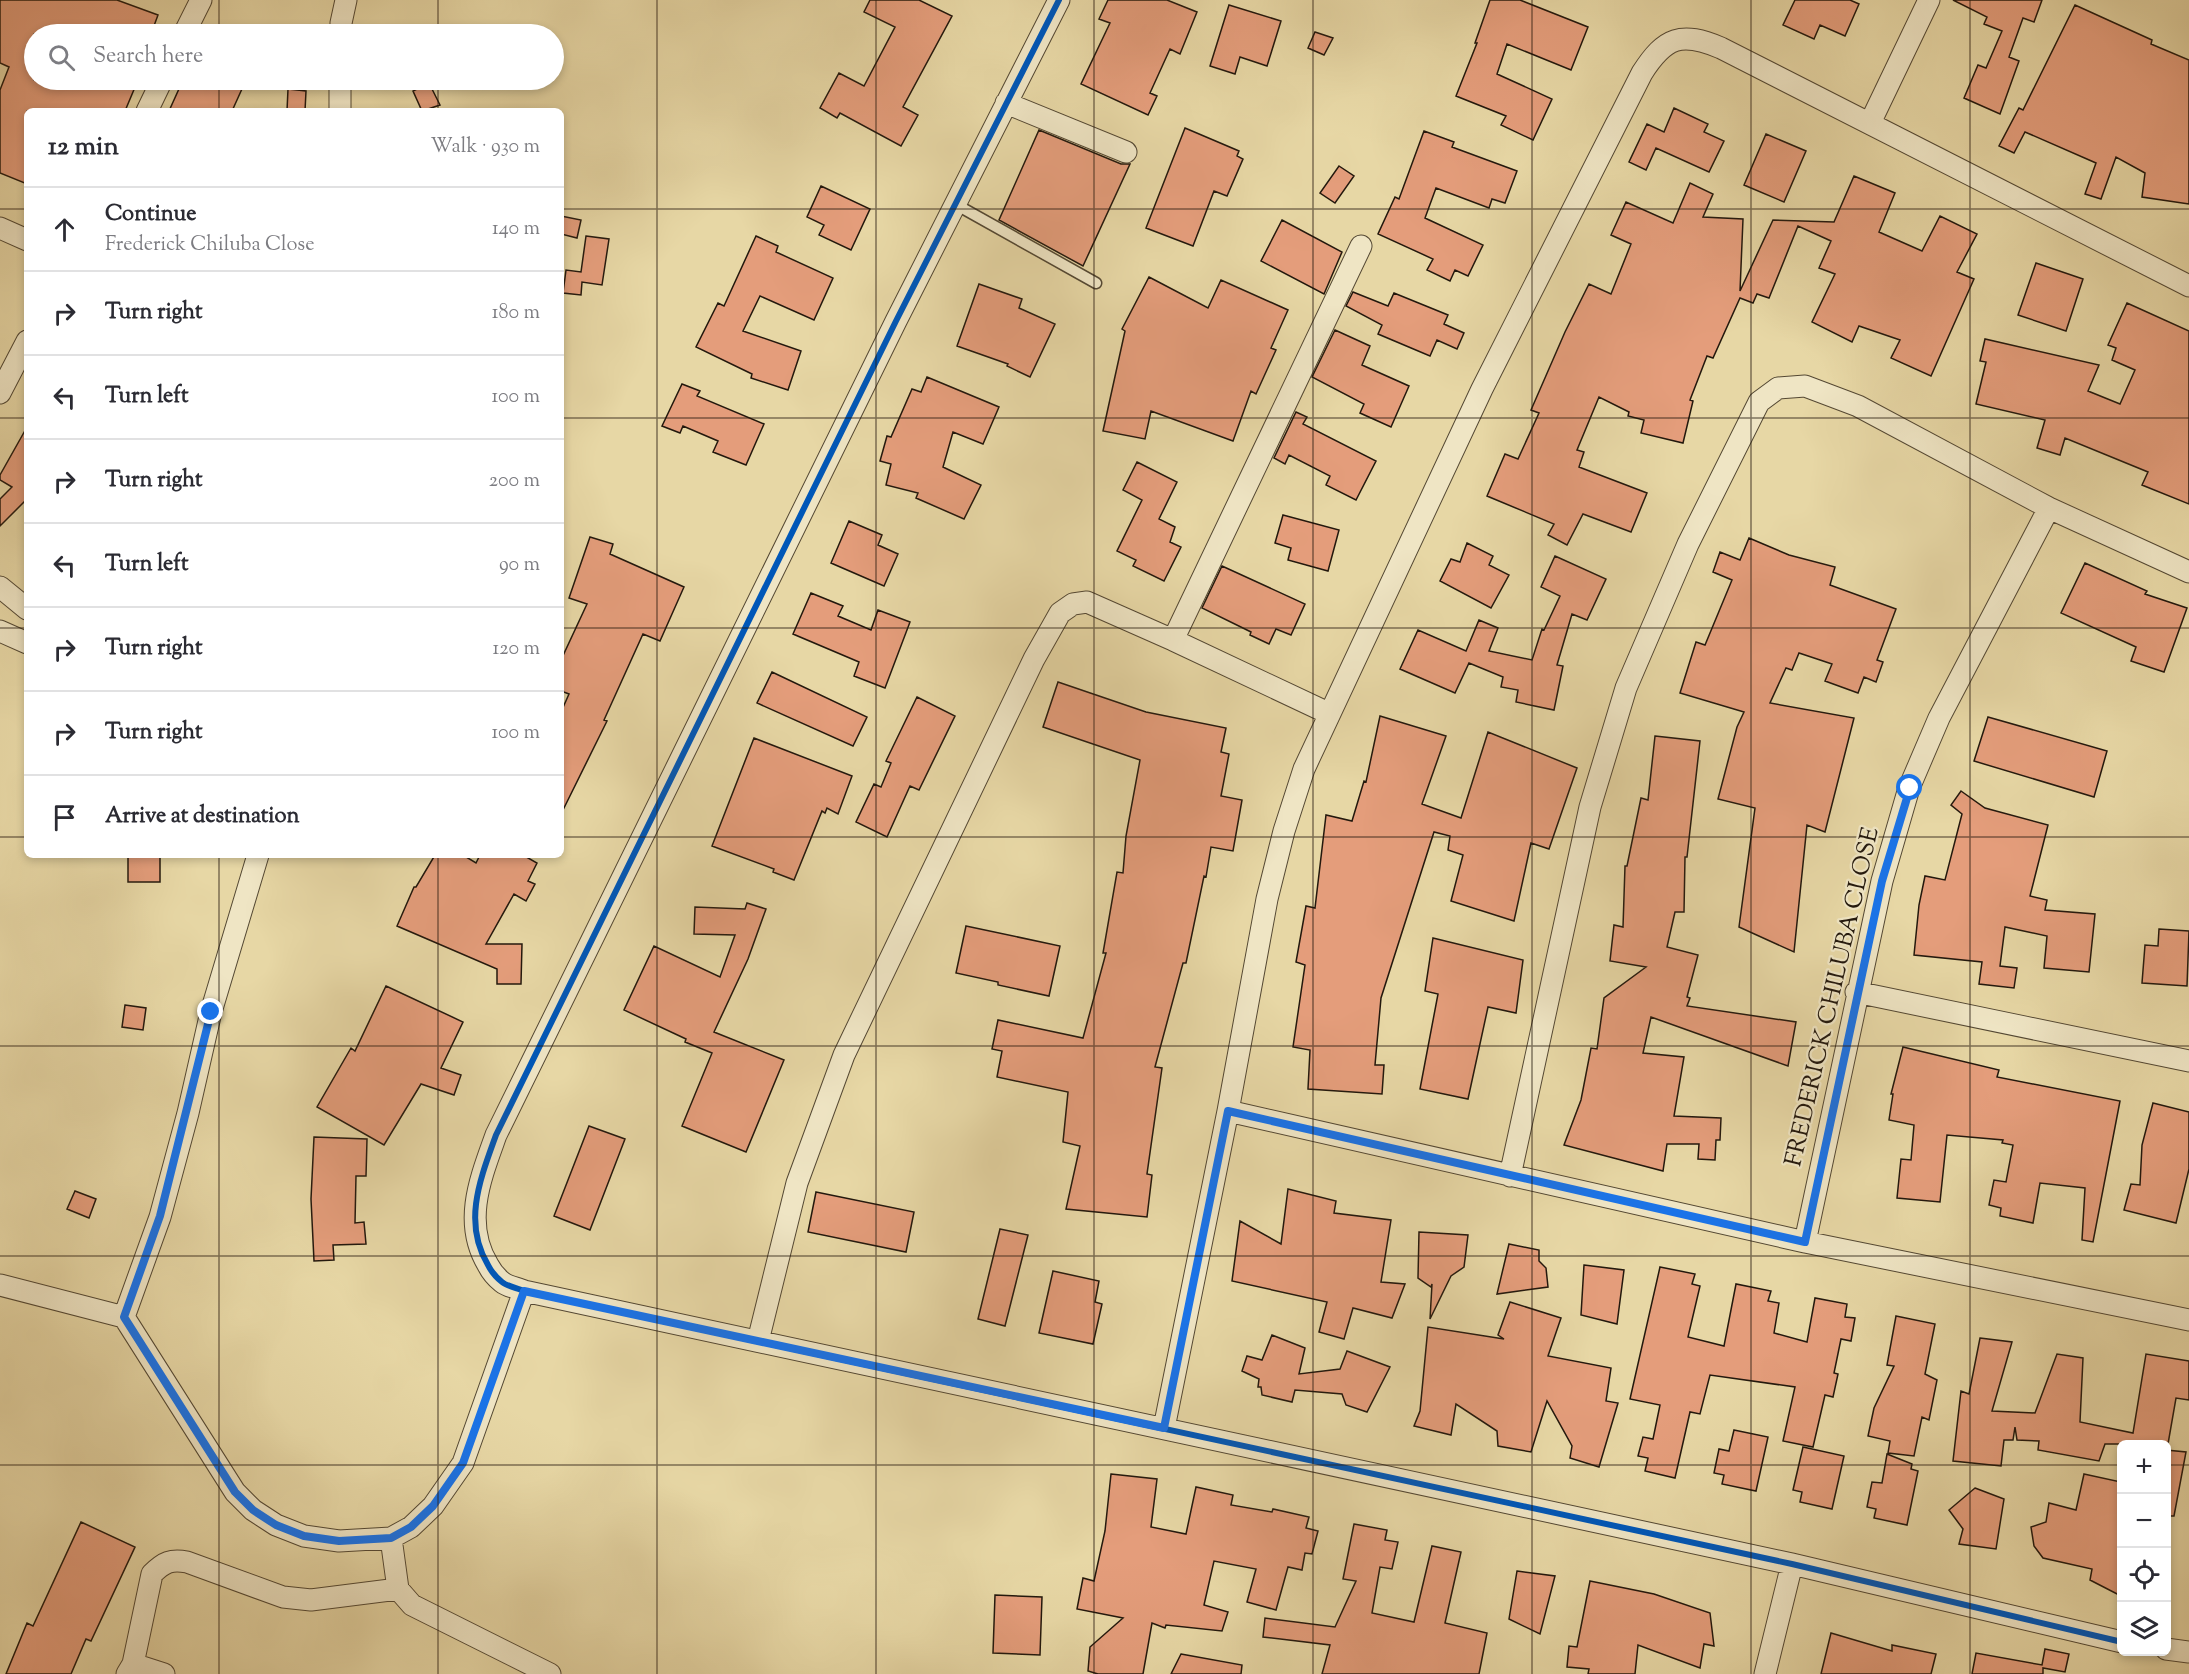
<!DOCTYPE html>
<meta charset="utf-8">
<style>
body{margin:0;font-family:"Sorts Mill Goudy",serif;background:#f2f2f3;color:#2b2b33}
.controls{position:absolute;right:18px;bottom:18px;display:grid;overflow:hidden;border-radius:9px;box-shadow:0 3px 9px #0003}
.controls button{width:54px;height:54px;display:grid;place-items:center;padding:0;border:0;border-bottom:2px solid #e1e1e2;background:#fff;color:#2b2b33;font:30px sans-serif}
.stop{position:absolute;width:18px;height:18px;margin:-14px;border:4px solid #1a73e8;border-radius:50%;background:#fff}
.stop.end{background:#1a73e8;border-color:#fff;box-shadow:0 2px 6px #0008}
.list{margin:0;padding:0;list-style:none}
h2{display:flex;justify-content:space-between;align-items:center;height:78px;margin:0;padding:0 24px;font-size:26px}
h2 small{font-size:20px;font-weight:400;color:#7c7c81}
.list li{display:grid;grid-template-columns:39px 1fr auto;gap:18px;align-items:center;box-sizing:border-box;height:84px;padding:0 24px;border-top:2px solid #e1e1e2}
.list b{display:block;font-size:22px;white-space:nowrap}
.list p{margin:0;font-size:20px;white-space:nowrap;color:#7c7c81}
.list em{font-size:20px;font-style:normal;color:#7c7c81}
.icon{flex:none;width:33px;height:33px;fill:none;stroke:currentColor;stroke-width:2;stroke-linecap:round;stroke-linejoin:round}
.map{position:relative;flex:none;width:2189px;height:1674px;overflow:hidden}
.search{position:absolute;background:#fff;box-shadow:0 3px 9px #0003;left:24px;top:24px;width:540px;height:66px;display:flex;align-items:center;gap:15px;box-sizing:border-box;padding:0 21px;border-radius:33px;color:#7c7c81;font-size:22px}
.panel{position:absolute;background:#fff;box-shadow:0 3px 9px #0003;left:24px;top:108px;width:540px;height:750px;border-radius:9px}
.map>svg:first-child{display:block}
.building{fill:#e49d7b;stroke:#23180d;stroke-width:1.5}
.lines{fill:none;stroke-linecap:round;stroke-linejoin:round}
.lane-casing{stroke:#544833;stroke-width:13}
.street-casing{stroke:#544833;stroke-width:23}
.lane{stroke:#efe5c4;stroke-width:10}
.street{stroke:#efe5c4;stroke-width:21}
.cycleway-casing{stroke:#efe5c4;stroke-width:10}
.cycleway{stroke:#0057b8;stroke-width:6}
.route{stroke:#1a73e8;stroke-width:8}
.grid{fill:none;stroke:#23180d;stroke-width:1.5;stroke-opacity:0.55}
.labels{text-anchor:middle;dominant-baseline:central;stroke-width:4.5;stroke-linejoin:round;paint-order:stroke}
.street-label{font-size:24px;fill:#23180d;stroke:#efe5c4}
</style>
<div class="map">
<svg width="2189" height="1674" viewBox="0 0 2189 1674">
<rect width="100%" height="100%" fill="#e7d7a5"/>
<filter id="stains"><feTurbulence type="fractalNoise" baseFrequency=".00333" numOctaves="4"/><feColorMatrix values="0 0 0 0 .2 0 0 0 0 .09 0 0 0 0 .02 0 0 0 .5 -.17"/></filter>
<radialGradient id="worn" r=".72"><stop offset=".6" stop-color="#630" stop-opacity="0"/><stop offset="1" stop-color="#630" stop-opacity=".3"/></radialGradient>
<!-- building -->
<path class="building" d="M0,0H117L158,15L151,34H34V80H138L125,111H27V184L0,173V90L9,67L0,63Z
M870,0H919L952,16L903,107L918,115L901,146L840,113L837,118L820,108L839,73L864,86L895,27L864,12Z
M1108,0H1167L1197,12L1180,54L1170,49L1150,93L1157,96L1148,115L1081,84L1110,23L1099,19Z
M1490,0H1520L1588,27L1571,70L1507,44L1497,74L1552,99L1533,140L1501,125L1506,116L1456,96L1477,43H1475Z
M1795,0H1850L1859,4L1845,36L1820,25L1814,39L1783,25Z
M1953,0H2042L2034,22L2023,18L2009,57L2019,61L2000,114L1964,98L1978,65L1986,68L2002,31L1984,24L1987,17Z
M1229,5L1281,21L1267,66L1240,57L1235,74L1210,66Z
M2075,5L2152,40L2151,44L2189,60V204L2142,197L2145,173L2116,157L2101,199L2085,194L2096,163L2025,132L2014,153L1999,146L2019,108L2023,110Z
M1315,32L1333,38L1324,55L1308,48Z
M183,80H246L232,111H169Z
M429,83L440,105L422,111L413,91Z
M288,89L306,91L305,111H287Z
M1674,108L1708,124L1704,132L1724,141L1709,172L1656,148L1646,170L1629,162L1647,124L1664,132Z
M1185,128L1239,151L1237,156L1243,159L1227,196L1214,191L1193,246L1146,228Z
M1039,130L1121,164H1130L1083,266L999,220Z
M1424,131L1454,142L1452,147L1517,171L1505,203L1492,199L1489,208L1436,188L1425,218L1483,245L1468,276L1455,270L1450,281L1427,270L1433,259L1378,234L1395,197L1399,199Z
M1766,134L1806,151L1784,202L1744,185Z
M1339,166L1354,176L1335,203L1320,193Z
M1854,176L1895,193L1879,232L1922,251L1940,216L1977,234L1957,272L1974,279L1931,376L1891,358L1900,340L1859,326L1852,342L1812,322L1835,274L1819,268L1831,241L1798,226L1769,298L1757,294L1753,303L1740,298L1713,358L1707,356L1690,400L1693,401L1683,443L1641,433L1644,420L1628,416L1629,412L1599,397L1577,450L1584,452L1579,467L1647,493L1631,532L1583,514L1567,545L1548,535L1554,524L1487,496L1505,454L1518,459L1539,413L1531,410L1565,332L1589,284L1611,294L1631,244L1611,235L1626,202L1673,223L1690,183L1713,194L1703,217L1743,219L1740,291L1773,220L1834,222Z
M821,186L870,209L851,250L819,235L824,225L807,217Z
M561,216L581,220L577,238L561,234Z
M1282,220L1342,252L1324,294L1261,261Z
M586,236L609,239L602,285L582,282L581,295L563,293L566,270L581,272Z
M756,236L778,246L776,252L833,278L814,320L760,296L743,331L801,351L788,390L751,378L752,374L696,347L718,303L724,306Z
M2036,263L2083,279L2066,331L2018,315Z
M1149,277L1208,308L1221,280L1288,310L1271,348L1276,350L1256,394L1251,391L1233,441L1151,411L1145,439L1103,431L1125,331L1122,329Z
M979,284L1022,299L1019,308L1055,324L1030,377L1007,366L1008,364L957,346Z
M1353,292L1388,306L1394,293L1448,315L1444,324L1464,333L1457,349L1437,340L1430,356L1378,334L1382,325L1346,306Z
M2127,303L2189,331V504L2142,485L2148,472L2065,438L2060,455L2037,448L2045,420L1976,404L1986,362L1980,361L1985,339L2099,365L2088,391L2120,404L2135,370L2112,360L2116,348L2108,345Z
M1335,330L1370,346L1362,365L1409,386L1391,427L1360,413L1364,404L1312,377Z
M927,377L999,407L983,444L953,432L943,467L981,485L964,519L916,498L918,493L886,485L891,464L880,461L887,436L891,437L912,389L921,392Z
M682,384L700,391L697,396L764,424L746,465L713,452L718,441L683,426L680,433L662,426Z
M1296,412L1307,417L1303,424L1376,461L1356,500L1326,485L1330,476L1289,455L1285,464L1274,458Z
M27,427V499L0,526V499L12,487L0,480V475Z
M1137,462L1177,482L1159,519L1175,527L1170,542L1181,547L1164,581L1133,566L1136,560L1117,551L1142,500L1123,490Z
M1283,515L1339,530L1328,571L1288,560L1291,548L1275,543Z
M849,521L882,535L878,545L898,554L884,586L831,563Z
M590,537L613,544L610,554L684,587L660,641L643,634L604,720L607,721L561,814V712L569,694L561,691V660L587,604L569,598Z
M1749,538L1789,555L1835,567L1830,585L1896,609L1877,660L1883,662L1876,682L1864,677L1858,693L1825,681L1832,664L1799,653L1792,670L1786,668L1770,703L1854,718L1825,832L1807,825L1794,952L1739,927L1755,808L1718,799L1737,727L1744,712L1680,693L1696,642L1705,645L1732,580L1713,572L1720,552L1740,560Z
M1467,543L1493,556L1489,565L1509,575L1491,608L1440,581L1451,559L1460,562Z
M1555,556L1606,579L1587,620L1572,614L1557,665L1563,666L1554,710L1516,702L1518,690L1501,687L1503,677L1469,663L1455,693L1400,669L1418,630L1466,651L1479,620L1498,628L1489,651L1532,660L1542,629L1544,630L1560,596L1541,587Z
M2085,563L2147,591L2145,594L2187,608L2164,672L2131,661L2136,647L2061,613Z
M1222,566L1305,604L1291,635L1276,629L1269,644L1250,635L1251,632L1202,608Z
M811,593L843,606L838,616L871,630L878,610L910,622L885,688L854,676L859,662L793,634Z
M772,672L867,717L853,746L757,703Z
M1058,682L1146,712L1226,728L1221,752L1229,754L1221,796L1242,800L1233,851L1211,847L1206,877L1204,876L1186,963H1183L1155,1067L1162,1068L1147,1174L1152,1175L1147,1217L1066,1209L1080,1146L1063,1142L1068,1092L997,1077L1002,1051L992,1049L998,1020L1083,1038L1106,953H1103L1117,872L1123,873L1126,836L1140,760L1043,727Z
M917,697L955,716L919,790L910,786L887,837L856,822L874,784L881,787L891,763L886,761Z
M1380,716L1446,736L1422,804L1461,818L1488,732L1577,768L1549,849L1531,843L1514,921L1451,901L1463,855L1448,850L1450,836L1434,832L1381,998L1375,1065H1384L1382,1094L1308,1089L1310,1050L1293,1047L1305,965L1296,962L1306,906L1315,908L1326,815L1352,821L1364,781L1366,782Z
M1988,717L2107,751L2094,797L1974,761Z
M1655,736L1700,741L1687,857H1685L1684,912H1675L1667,947L1698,955L1687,997L1690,998L1687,1006L1796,1022L1788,1066L1651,1017L1643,1053L1684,1057L1674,1116L1721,1118L1720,1140H1716L1715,1160L1698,1159L1699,1144H1667L1663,1171L1564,1145L1581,1100L1591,1048L1597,1049L1604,998L1646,967L1610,961L1614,925L1623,927L1625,866H1627L1641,798L1648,800Z
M754,738L852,776L838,814L827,808L825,813L822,811L794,880L773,872L774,869L712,846Z
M1961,791L1985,808L2048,825L2030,896L2047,900L2045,910L2095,914L2089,972L2044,968L2047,936L2005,927L2000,966L2017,968L2014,988L1979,984L1982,962L1914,955L1919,905L1925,876L1945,880L1962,814L1951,805Z
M435,855H463L476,863L480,855H523L537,863L528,881L535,884L526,901L514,894L486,944H522L521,984H497V969L397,926L414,887H416Z
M128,856H160V882H128Z
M747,903L766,909L748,959L714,1032L784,1060L746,1152L682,1126L712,1053L685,1042L686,1039L624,1010L654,946L720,977L735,935L694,934L695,907L745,909Z
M966,926L1060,946L1049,996L998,985V982L956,973Z
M2159,929L2189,931L2187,986L2142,983L2145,945L2158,946Z
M1433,938L1523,960L1516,1013L1488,1007L1468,1099L1420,1089L1438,994L1425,991Z
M386,986L463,1022L441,1068L461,1075L454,1095L421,1084L384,1145L317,1107L351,1048L355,1051Z
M125,1005L146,1008L143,1030L122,1027Z
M1903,1047L1999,1070L1997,1077L2120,1101L2093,1242L2082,1240L2085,1188L2040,1183L2033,1223L2000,1216L2001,1208L1989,1205L1994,1180L2006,1182L2013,1145L2002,1143L2003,1140L1947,1135L1940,1202L1897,1198L1901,1159L1911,1160L1914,1125L1889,1120L1893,1094H1891Z
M2153,1103L2189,1112V1169L2176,1223L2124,1210L2131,1184L2140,1185L2142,1145Z
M589,1126L625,1139L590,1230L554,1216Z
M314,1137L367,1139L366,1176H356L355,1223L364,1222L366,1244L333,1245L334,1260L314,1261L311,1199Z
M1288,1189L1336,1201L1334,1213L1391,1220L1381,1282L1405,1284L1392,1318L1353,1308L1344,1339L1319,1332L1327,1302L1232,1281L1240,1221L1281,1244Z
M75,1191L96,1199L89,1218L67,1209Z
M816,1192L914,1212L906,1252L808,1232Z
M1000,1229L1028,1235L1005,1326L978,1319Z
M1419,1232L1468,1235L1464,1267L1451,1276L1430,1319L1432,1284L1431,1287L1418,1278Z
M1509,1244L1539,1250V1261L1546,1268L1548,1287L1497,1294Z
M1584,1265L1624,1270L1617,1324L1581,1315Z
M1660,1267L1695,1274L1692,1284L1700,1286L1688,1337L1724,1346L1736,1284L1771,1291L1768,1301L1779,1303L1774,1333L1807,1342L1815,1298L1847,1304L1845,1317L1855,1318L1851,1341L1841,1339L1834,1373L1838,1374L1833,1397L1825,1395L1813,1447L1783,1441L1795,1387L1710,1375L1700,1414L1690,1412L1675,1478L1645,1471L1648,1458L1638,1456L1643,1437L1653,1439L1660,1405L1630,1399Z
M1053,1271L1099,1281L1095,1302L1102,1304L1093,1344L1039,1333Z
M1510,1302L1561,1318L1548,1356L1611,1368L1606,1401L1618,1403L1599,1467L1570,1458L1572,1446L1547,1401L1531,1452L1498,1446L1497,1431L1456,1404L1451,1435L1414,1426L1420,1411L1428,1327L1504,1339L1498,1335Z
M1896,1316L1935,1324L1925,1374L1937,1380L1929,1420L1922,1417L1914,1456L1888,1453L1890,1441L1868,1436L1874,1408L1894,1366L1887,1365Z
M1272,1335L1305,1348L1299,1374L1340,1369L1347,1351L1390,1367L1367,1412L1346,1405L1342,1394L1295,1390L1292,1402L1262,1395L1261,1387H1258L1259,1379L1242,1371L1247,1356L1262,1360Z
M1980,1338L2012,1342L1992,1411L2035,1413L2057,1354L2083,1358L2080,1422L2133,1433L2146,1354L2189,1361V1400L2176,1398L2168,1444H2105L2099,1461L2038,1450L2039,1441L2017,1440L2015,1427L2013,1440H2004L2001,1466L1953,1461L1961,1391L1969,1394Z
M1734,1430L1768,1437L1756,1491L1722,1484L1724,1475L1714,1473L1719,1449L1729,1451Z
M1803,1447L1844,1456L1832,1509L1800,1502L1802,1492L1793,1490Z
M2166,1450L2186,1452L2174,1516H2166Z
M1887,1454L1912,1464L1911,1469L1918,1471L1907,1525L1874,1518L1876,1509L1867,1507L1872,1482L1882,1483Z
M1111,1474L1157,1479L1151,1527L1186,1534L1196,1487L1233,1495L1231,1505L1272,1512L1273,1509L1309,1517L1306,1528L1318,1531L1312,1554L1305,1553L1302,1570L1288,1567L1276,1610L1247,1602L1256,1569L1214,1561L1204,1605L1228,1612L1222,1631L1166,1625L1165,1628L1152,1623L1143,1674H1098L1088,1671L1090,1647L1123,1618L1077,1609L1083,1578L1094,1581L1105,1531Z
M2084,1474L2121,1482V1596L2090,1580L2092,1569L2043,1558L2034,1546L2031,1527L2046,1522L2049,1503L2076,1510Z
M1975,1488L2004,1499L1996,1549L1959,1544L1963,1529L1949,1510Z
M81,1522L135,1547L91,1641L86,1639L71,1674H6L27,1623L33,1626Z
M1354,1524L1387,1530L1385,1540L1398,1542L1392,1569L1380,1567L1372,1613L1414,1622L1432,1546L1461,1552L1445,1623L1487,1633L1479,1674H1322L1330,1645L1263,1637L1265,1618L1335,1627L1356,1581L1343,1579Z
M1517,1571L1555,1576L1540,1634L1509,1619Z
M1590,1581L1654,1594L1710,1613L1714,1646L1704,1644L1700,1668L1638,1645L1635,1674H1588L1589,1669L1567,1667L1569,1646L1577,1647Z
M995,1595L1042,1597L1040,1655L993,1653Z
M1831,1633L1892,1651V1645L1936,1654L1931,1674H1821Z
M2045,1649L2069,1654L2065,1672L2043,1668V1674H1972L1976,1653L2042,1665Z
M1181,1654L1242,1665L1241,1674H1171Z"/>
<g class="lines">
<!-- lane casing -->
<g class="lane-casing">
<path id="lane" d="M955,204L1096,283"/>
</g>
<!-- street casing -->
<g class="street-casing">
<path id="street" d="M1059,0L896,321L496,1135C481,1177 462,1222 488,1265C491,1271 497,1278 502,1282C508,1287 518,1288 524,1291L1792,1564L2122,1642
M184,34L201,0
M341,34V23L346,0
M1006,103L1126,152
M147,111L162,80
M340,111V80
M1870,123L1929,0
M0,228L27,240
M0,393L27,341
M0,587L27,609
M0,631L27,643
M1173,640L1361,246
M1856,992L2189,1061
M1228,1111L1805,1242L2189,1320
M1510,1176L1590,807L1626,688L1688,544L1759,402L1778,388L1805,386L1858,406L2049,508L2189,572
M1805,1242L1882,881L1909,788L1939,718L2049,508
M0,1285L124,1317L235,1492L253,1510L276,1525L304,1536L339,1541L391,1538L411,1527L433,1506L463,1463L524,1291
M124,1317L160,1217L188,1113L211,1012L258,855
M758,1341L797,1183L844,1055L1034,659L1060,613L1073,604L1087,602L1173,640L1328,713
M1164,1428L1228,1111L1267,899L1284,831L1304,769L1482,389L1642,73C1665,37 1681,31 1721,48L2189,286
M391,1538L398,1589L412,1605L550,1674
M2166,1649L2189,1652
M133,1664L164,1674
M127,1674L133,1664L152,1574C164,1562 171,1559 187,1562L283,1597L311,1600L398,1589
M1765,1674L1792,1564"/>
</g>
<!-- lane -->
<use href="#lane" class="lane"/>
<!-- street -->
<use href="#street" class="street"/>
<!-- cycleway casing -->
<g class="cycleway-casing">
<path id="cycleway" d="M1059,0L896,321L496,1135C481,1177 462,1222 488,1265C491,1271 497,1278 502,1282C508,1287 518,1288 524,1291L1792,1564L2122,1642"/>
</g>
<!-- cycleway -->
<use href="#cycleway" class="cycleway"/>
</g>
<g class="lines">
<!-- route -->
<path class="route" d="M211,1012L160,1216L124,1317L235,1492L253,1510L276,1525L304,1536L339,1541L391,1538L411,1527L433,1506L463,1463L524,1291L1164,1428L1228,1111L1805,1242L1882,881L1910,788"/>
</g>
<!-- grid -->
<path class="grid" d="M219,0V34M438,0V34M657,0V1674M876,0V1674M1094,0V1674M1313,0V1674M1532,0V1674M1751,0V1674M1970,0V1674M219,80V111M438,80V111M0,209H27M561,209H2189M0,418H27M561,418H2189M0,628H27M561,628H2189M0,837H27M561,837H2189M219,855V1674M438,855V1674M0,1046H2189M0,1256H2189M0,1465H2122M2166,1465H2189"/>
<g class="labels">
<!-- street labels -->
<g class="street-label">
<text transform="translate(1833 997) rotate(-77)">FREDERICK CHILUBA CLOSE</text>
</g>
</g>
<rect width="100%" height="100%" filter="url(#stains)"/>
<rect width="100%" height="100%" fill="url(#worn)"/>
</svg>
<div class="controls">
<button>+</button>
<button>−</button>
<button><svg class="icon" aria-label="locate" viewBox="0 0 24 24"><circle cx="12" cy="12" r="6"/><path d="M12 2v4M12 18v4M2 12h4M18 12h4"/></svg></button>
<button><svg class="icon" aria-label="layers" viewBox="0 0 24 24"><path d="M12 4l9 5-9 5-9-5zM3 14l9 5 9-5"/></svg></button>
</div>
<div class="stop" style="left:1910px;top:788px"></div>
<div class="stop end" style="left:211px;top:1012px"></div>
<div class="search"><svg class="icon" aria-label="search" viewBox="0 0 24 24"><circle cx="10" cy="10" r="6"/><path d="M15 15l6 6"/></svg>Search here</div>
<section class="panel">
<h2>12 min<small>Walk · 930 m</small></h2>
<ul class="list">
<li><svg class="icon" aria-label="ahead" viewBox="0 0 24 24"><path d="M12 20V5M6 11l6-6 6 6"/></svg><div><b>Continue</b><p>Frederick Chiluba Close</p></div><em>140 m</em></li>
<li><svg class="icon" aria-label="right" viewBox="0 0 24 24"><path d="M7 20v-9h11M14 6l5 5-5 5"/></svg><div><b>Turn right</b></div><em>180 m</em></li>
<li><svg class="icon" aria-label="left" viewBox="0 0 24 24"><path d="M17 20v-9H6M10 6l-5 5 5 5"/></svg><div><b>Turn left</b></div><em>100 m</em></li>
<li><svg class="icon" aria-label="right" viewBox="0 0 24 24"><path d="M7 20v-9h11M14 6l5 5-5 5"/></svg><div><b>Turn right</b></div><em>200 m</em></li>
<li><svg class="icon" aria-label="left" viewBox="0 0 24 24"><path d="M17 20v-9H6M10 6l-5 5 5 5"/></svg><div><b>Turn left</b></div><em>90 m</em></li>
<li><svg class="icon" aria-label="right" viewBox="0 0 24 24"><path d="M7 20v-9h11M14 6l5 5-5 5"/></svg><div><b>Turn right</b></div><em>120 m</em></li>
<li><svg class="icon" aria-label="right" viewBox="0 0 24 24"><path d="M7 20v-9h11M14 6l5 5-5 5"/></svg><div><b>Turn right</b></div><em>100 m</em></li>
<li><svg class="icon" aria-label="arrive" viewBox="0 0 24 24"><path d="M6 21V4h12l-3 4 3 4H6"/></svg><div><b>Arrive at destination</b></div></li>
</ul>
</section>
</div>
